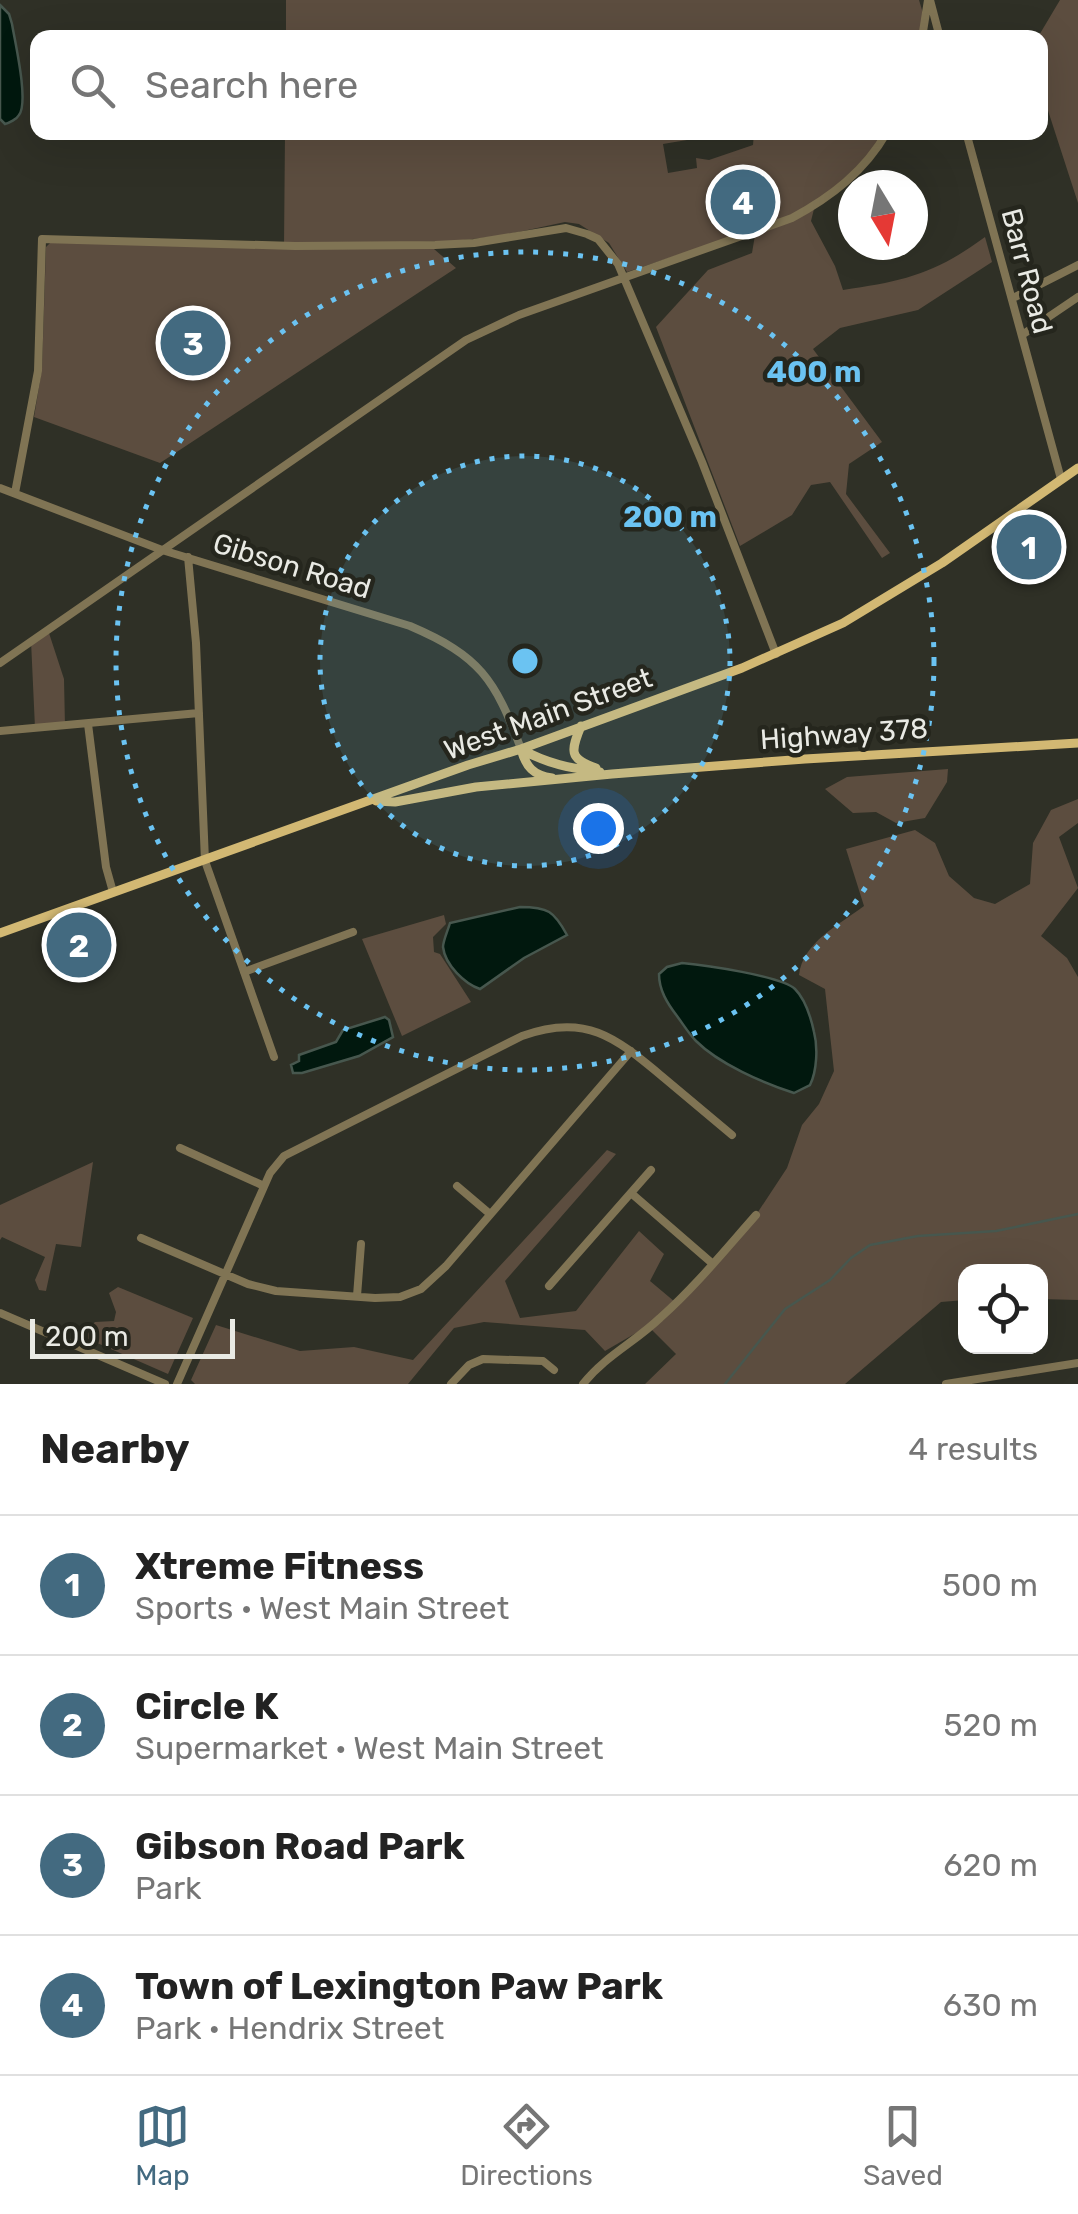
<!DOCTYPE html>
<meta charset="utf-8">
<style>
body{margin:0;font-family:Rubik,sans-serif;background:#f2f2f2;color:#222}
.controls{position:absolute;right:30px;bottom:30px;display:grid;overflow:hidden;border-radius:20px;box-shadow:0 10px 40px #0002}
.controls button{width:90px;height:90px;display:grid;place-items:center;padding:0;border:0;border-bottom:2px solid #e0e0e0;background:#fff;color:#222;font:50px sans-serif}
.compass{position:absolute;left:838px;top:170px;width:90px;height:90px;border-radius:50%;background:#fff;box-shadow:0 10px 40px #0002;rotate:170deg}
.scale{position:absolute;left:30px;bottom:25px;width:205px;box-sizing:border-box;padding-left:10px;border:5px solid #e9eae4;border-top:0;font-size:28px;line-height:35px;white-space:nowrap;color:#e9eae4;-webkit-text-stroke:8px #25261d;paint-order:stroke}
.you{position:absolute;left:598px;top:828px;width:35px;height:35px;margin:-25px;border:8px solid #fff;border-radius:50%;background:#1a73e8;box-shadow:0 0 0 15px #1a73e833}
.badge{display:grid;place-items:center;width:65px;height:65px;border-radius:50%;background:#436a80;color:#fff;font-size:32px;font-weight:700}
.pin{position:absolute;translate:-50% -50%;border:5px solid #fff;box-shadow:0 2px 10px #0006}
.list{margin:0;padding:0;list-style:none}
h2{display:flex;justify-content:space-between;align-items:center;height:130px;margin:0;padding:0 40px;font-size:42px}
h2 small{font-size:32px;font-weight:400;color:#767676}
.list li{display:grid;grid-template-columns:65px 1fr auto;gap:30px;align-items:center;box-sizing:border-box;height:140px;padding:0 40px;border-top:2px solid #e0e0e0}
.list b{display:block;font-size:38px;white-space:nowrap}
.list p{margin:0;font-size:32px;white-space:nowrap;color:#767676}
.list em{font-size:32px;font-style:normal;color:#767676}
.icon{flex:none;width:55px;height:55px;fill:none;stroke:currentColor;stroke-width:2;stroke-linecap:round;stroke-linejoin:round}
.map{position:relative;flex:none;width:1078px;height:1384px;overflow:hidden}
.search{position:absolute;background:#fff;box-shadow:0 10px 40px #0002;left:30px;right:30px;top:30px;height:110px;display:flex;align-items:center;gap:25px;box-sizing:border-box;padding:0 35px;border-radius:20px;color:#767676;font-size:38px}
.sheet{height:690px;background:#fff}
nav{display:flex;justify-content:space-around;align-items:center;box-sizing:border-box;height:140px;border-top:2px solid #e0e0e0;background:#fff;font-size:28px;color:#767676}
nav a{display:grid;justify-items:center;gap:5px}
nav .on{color:#436a80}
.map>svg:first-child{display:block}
.green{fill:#5c4d3f}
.water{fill:#01180e;stroke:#47574e;stroke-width:2.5}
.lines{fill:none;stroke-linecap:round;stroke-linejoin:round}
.stream{stroke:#47574e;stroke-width:2.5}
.minor{stroke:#807454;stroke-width:8}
.major{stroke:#d2b873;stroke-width:9}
.ring{fill:none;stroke:#6bc3f2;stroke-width:5;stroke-dasharray:5 10}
.labels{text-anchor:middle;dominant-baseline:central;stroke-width:9;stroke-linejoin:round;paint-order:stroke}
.street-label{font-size:28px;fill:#e9eae4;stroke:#25261d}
.centre{fill:#6bc3f2;stroke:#25261d;stroke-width:5}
.ring-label{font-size:30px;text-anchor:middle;font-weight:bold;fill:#6bc3f2;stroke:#25261d;stroke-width:9;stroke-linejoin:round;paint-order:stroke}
</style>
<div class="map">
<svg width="1078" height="1384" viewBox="0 0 1078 1384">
<rect width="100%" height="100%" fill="#2f3026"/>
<!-- green -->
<path class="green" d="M286,0H919L925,20L922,38H286Z
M1060,0H1078V203L1041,89L1040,38L1038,37Z
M887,132L870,158L815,205L811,221L835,266L843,290C904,281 935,274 985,237L992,262L918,310L840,328L813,349L882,442L849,464L846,494L890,553L882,558L830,482L811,485L792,515L740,546L656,327L708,270L752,253L755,235L783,220L627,272L609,243L579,224L565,222L500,236L454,241L284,246L285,133H694L693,139L663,144L668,173L697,168L696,158L709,160L753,145L754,133Z
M51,242L434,249L456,268L160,463L34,417L42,369L46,247Z
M48,630L64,679L65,726L35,728L31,641Z
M948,769L947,782L925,818L896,823L876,812L853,813L825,789L847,777Z
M1078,799V823L1059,837L1078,888L1041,936L1067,958L1078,977V1300L1041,1299L1040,1272H966L965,1300L941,1302L845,1384H645L676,1354L648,1326L605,1351L585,1330L484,1322L454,1328L408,1384H195L191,1380L216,1325L300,1351L354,1347L413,1360L607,1150L616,1154L505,1281L520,1318L576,1311L639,1231L664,1254L650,1281L675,1302L756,1215L787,1168L802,1125L819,1104L834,1071L825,989L799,975C803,942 839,925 864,906L846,849L915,830L935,843L949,876L974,898L995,904L1030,884L1033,843L1051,810Z
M444,915L446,924L433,937L434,952L440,954L471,1002L402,1036L362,939Z
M93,1162L81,1247L56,1244L46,1291L39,1290L35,1280L45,1257L2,1237L0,1240V1205Z
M118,1287L193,1318L168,1374L88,1339V1329L95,1322L114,1321L116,1312L109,1293Z"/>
<!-- water -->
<path class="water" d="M0,5L9,14L12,24C15,42 29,102 19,115C17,119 9,123 5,124L0,119Z
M520,907C548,907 554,911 567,935L524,958L480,989C465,984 445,965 443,947C443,941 448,930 450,923Z
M682,963C704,965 782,976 795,989C806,1000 811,1018 814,1032C818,1047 817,1071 810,1085L794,1093C763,1083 719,1064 696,1041C689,1034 683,1024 677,1016C667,1003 659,990 659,974L667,967Z
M385,1017L389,1020L393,1037L359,1056L302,1073H293L291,1065L299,1061V1055L336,1042L343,1030Z"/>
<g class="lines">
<!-- stream -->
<path class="stream" d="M725,1384L785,1309L830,1280L851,1258L870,1245L918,1236L996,1231L1078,1214"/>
<!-- minor -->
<path class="minor" d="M930,0L940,38
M922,38L928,0
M966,132L1061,479
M1013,298L1078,265
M1022,335L1078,297
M0,488L162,550L410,626C480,656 495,679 521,749
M15,493L38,371L42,239L295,246L435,245L474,243L566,228L587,234L598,239L618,264L702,462L776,654
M188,557L196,643L205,861L274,1057
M0,663L466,340L519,315L792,218C831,197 865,171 887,132
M88,724L106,867L113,892
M0,731L199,713
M244,972L353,932
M180,1148L264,1186
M457,1186L490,1214
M631,1193L713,1264
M141,1238L248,1284L276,1291L375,1298L400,1297L421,1289L446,1266L631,1051
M549,1286L651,1170
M357,1296L361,1244
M0,1313L165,1384
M177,1384L270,1173L284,1156L522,1036C587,1012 617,1039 664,1078C687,1097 709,1116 732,1135
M451,1384L469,1365L483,1359L543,1361L554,1370
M583,1384C605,1356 635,1342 660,1318C695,1287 725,1250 756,1215
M946,1384L1078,1363"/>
<!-- major -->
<path class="major" d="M581,726C571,750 568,759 596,768
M521,749C547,764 570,768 600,772
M521,749C526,767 533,775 552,778
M376,801L395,802L476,787L612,774L805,759L1078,743
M0,933L468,765L521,749L742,668L843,623L942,563L1078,468"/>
</g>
<!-- distance rings -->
<circle cx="525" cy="661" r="205" fill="#6bc3f2" fill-opacity=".12"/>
<g class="ring">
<circle cx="525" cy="661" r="205"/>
<circle cx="525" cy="661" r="409"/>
</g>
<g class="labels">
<!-- street labels -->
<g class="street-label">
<text transform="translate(1027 271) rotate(75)">Barr Road</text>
<text transform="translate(292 566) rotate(17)">Gibson Road</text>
<text transform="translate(548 714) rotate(-20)">West Main Street</text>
<text transform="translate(844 734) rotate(-4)">Highway 378</text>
</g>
</g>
<circle cx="525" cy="661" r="15" class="centre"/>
<g class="ring-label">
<text x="814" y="382">400 m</text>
<text x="670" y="527">200 m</text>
</g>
</svg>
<div class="controls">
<button><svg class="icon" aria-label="locate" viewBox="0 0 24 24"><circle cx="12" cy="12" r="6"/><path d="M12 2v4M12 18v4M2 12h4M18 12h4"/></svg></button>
</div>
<svg class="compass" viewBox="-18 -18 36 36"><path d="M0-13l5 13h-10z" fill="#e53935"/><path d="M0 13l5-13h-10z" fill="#767676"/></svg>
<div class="scale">200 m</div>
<div class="you"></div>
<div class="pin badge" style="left:1029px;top:547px">1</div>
<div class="pin badge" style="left:79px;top:945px">2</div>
<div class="pin badge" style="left:193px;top:343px">3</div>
<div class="pin badge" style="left:743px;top:202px">4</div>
<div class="search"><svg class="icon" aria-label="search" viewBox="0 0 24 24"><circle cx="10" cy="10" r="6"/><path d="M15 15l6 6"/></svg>Search here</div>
</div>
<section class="sheet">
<h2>Nearby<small>4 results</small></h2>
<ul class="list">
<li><span class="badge">1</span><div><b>Xtreme Fitness</b><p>Sports · West Main Street</p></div><em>500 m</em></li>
<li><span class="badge">2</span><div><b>Circle K</b><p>Supermarket · West Main Street</p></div><em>520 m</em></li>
<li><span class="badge">3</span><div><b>Gibson Road Park</b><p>Park</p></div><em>620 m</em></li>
<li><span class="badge">4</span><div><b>Town of Lexington Paw Park</b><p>Park · Hendrix Street</p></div><em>630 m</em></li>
</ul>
</section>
<nav>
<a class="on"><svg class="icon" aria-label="map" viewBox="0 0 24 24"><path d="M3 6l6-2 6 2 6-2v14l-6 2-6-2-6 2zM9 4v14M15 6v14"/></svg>Map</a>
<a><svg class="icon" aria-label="directions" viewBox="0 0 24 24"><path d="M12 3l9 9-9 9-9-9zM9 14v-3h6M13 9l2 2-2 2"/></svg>Directions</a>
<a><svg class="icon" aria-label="saved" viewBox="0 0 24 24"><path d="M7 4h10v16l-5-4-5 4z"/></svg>Saved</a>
</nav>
